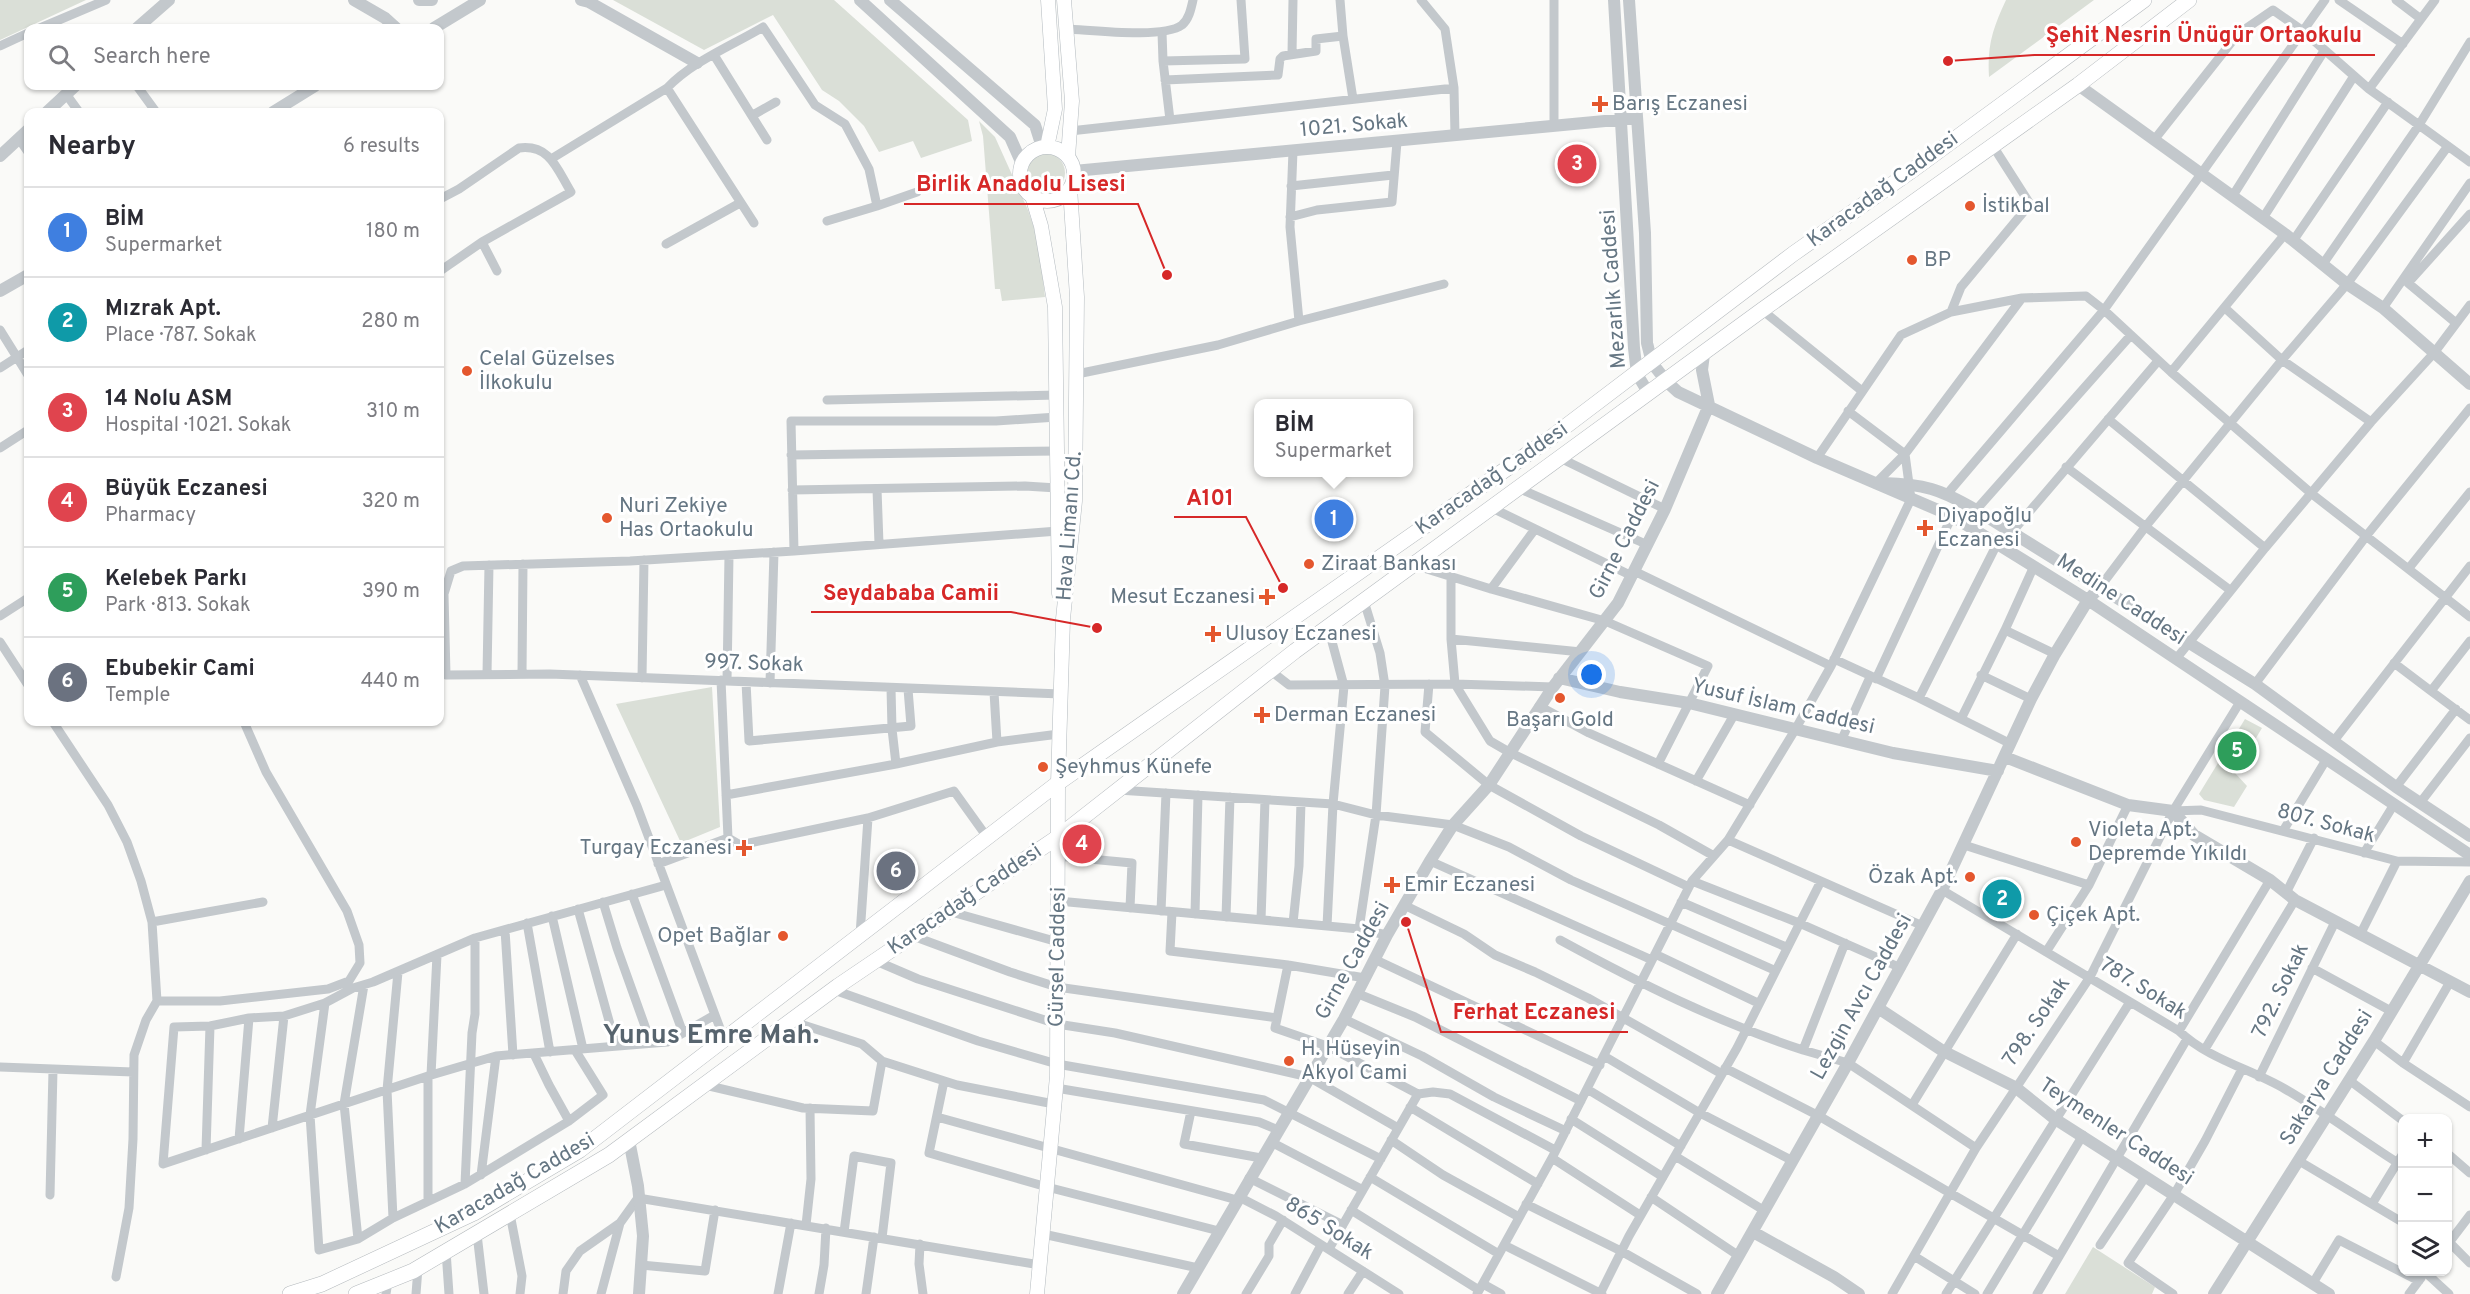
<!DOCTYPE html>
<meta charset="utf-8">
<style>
body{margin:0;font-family:Overpass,sans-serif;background:#f2f2f3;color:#2b2b33}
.controls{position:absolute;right:18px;bottom:18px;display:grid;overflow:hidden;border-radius:12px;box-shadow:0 2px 4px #0004}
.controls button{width:54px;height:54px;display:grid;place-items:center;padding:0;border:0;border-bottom:2px solid #e1e1e2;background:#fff;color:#2b2b33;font:30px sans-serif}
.you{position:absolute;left:1592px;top:675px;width:21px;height:21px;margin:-15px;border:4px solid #fff;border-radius:50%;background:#1a73e8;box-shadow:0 0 0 9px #1a73e833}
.badge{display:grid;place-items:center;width:39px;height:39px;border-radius:50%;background:#111827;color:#fff;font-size:20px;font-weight:700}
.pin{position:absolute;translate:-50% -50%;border:3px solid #fff;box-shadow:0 2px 6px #0006}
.popup{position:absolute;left:1254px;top:399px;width:159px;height:78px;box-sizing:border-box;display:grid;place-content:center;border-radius:12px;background:#fff;filter:drop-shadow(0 2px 4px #0005);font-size:20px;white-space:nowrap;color:#7c7c81}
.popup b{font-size:22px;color:#2b2b33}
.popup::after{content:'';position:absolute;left:50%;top:100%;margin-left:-12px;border:12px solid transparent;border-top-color:#fff}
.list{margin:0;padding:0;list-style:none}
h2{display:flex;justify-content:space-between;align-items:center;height:78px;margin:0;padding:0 24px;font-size:26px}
h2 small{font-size:20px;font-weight:400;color:#7c7c81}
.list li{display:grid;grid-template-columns:39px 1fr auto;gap:18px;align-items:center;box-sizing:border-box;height:90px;padding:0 24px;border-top:2px solid #e1e1e2}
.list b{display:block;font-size:22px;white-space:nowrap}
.list p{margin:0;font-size:20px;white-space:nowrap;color:#7c7c81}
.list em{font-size:20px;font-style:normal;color:#7c7c81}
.icon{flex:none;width:33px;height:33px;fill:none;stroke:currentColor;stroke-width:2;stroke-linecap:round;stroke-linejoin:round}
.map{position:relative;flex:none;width:2470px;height:1294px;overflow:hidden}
.search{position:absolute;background:#fff;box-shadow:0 2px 4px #0004;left:24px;top:24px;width:420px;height:66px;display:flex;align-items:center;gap:15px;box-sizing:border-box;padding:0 21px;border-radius:12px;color:#7c7c81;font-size:22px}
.panel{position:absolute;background:#fff;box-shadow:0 2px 4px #0004;left:24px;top:108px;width:420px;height:618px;border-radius:12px}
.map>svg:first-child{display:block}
.green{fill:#dadfd7}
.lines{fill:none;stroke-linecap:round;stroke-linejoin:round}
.secondary-casing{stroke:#b3babf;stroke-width:15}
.trunk-casing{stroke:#b4b9bd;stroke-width:16}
.minor{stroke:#c3c8cc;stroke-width:9}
.tertiary{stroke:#c3c8cc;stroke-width:12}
.secondary{stroke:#fff;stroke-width:14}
.trunk{stroke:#fff;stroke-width:15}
.poi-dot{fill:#e4572e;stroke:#fff;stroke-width:2}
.labels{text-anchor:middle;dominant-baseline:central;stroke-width:6;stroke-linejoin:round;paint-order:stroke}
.poi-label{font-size:21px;fill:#657683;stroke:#fff;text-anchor:start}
.street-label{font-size:21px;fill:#657683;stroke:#fff}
.district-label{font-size:27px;font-weight:bold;fill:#57646e;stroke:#fff}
.leader{fill:none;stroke:#d62828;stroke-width:2}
.callout-dot{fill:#d62828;stroke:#fff;stroke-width:2}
.callout-label{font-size:22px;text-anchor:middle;font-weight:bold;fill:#d62828;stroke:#fff;stroke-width:6;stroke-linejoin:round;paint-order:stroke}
</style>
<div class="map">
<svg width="2470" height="1294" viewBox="0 0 2470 1294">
<rect width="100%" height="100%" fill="#fafaf8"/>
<!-- green -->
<path class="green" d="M0,0H86L0,40Z
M613,0H834L968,120L972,141L921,158L913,141L879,152L864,126L839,101L822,90L773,15L704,50Z
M2006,0H2094L1989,77C1987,45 1993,28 2006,0Z
M979,121L995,137L1028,210L1039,243L1045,297L1002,301L1000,289H995L983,136Z
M1025 173a20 20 0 1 1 40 0a20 20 0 1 1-40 0Z
M712,687L720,827L681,843L616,704Z
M2245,719L2262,728L2235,773L2247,786L2234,807L2204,800L2199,794Z
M2093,1247L2155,1287L2152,1294H2065Z"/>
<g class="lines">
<!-- secondary casing -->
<g class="secondary-casing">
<path id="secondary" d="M1064,0L1072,101L1068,157
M1047,147L1055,109L1048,0
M1020 174a27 27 0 1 1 54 0a27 27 0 1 1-54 0Z
M1032,196L1041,226L1055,307L1059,594
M1037,1294L1057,1076L1058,783L1063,619L1075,501L1077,297L1070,188"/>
</g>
<!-- trunk casing -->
<g class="trunk-casing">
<path id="trunk" d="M290,1294L322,1284L474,1213L580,1150L1058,783L1549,439L1793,254L1914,169L2144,0
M356,1294L413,1271L609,1155L838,986L1058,837L1295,651L1762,310L2078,85L2189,0"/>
</g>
<!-- minor -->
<path class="minor" d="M1421,0L1445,29L1454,88L1455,136
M1554,0V125
M2339,0L2403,44
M2396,0L2421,19
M40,28L106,0
M1067,29C1092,30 1163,39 1182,25C1189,19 1191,9 1193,0
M1162,32L1163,61
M1343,36L1353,99
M0,46L28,33
M1292,54L1293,0
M714,55L767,140
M1165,80L1278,75L1280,59L1283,56L1316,51V39L1343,36L1340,0
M137,86L156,112
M667,88L754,223
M2369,89L2435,0
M66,94L79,112
M753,115L776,102
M1170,120L1454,88
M1070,131L1170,120L1163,61L1245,59L1241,0
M19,139L28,152
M2154,140L2238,34L2273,10L2303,31L2369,89L2419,125L2470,42
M1293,151L1290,227L1299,321L1444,284
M551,159L667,88C693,61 731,46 763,27L815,105L845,124L869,169L877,206L827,221
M1291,186L1393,175
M2232,197L2324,51
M440,199L459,189L519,148C550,144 557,169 571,192L482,242L440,271
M877,206L917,192
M1290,217L1317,210L1392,202L1397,142
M2263,218L2354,76
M2293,241L2388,102
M482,242L497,271
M666,244L740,203
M2323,264L2419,125L2470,162
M2022,298L2086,296L2104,310L2325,0
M2225,308L2282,360L2371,422
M2383,308L2470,183
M1762,310L1862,391
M1951,312L1961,287L2030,204L1993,146
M2456,323L2408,283L2470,214
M0,330L28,375
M0,368L28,350
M2171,372L2285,234
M1077,374L1218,345L1299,321
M827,400L1057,395
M1057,417L996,421H791L794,551L1058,531
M2108,419L2265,548
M0,448L28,430
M791,455L1057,451
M1560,458L1665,509
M1817,458L1901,335L1951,312L2022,298L1905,454L1877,482
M2066,467L2230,590
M1518,488L1648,545
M877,489L879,544
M792,490L1025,486L1057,488
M1948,493L2104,310L2171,372L2312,494L2470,617
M1492,508L1632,576
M1976,510L2131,335
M1535,529L1491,589L1605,621L1708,666L1658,764
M2012,532L2158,361
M794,551L630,561L463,566L451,571L444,594L446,675L550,674L1061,694
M1414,565L1491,589
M2409,568L2470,492
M1634,571L1831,666
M1451,577V639L1581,652
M2100,587L2146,526L2282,360L2347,284L2448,146
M1364,601L1380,653L1385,686L1376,815L1359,929L1387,935
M0,616L28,598
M1328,627L1344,686L1333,804L1327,926L1359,929
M2005,630L2055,654
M1451,639L1455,684L1490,741L1509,752L1659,825L1714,856
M2470,641L2431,691L2470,720
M0,642L28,685
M1834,659L1919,698L2011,744
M2176,659L2265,548L2371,422L2434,353L2470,305
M2394,663L2431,691
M1271,671L1289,685L1455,684L1553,687
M487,674L489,565
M522,674L523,564
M580,675L637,806L724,1039
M1981,675L2031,699
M642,678L644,560
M1876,679L1952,516
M727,681L729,555
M746,682L749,741L911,726L908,689
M770,683L774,552
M1429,684L1425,732L1489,785L1581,836L1689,887
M2255,684L2367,535L2470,408
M891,688L892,729L896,764L997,742
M994,692L997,742L1059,734
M1919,698L1997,544
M1539,706L1589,733L1750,805
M1961,719L2005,630L2034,566
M53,722L108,805L127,842L141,881L152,922L157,1001L146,1020L134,1055L133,1139L129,1208L116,1277
M1841,741L1870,677
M2333,742L2470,566
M1696,781L1734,715
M2396,787L2456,709
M1118,790L1333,804L1376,815L1453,825L1509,847L1571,880L1774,970
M726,795L896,764
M2420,803L2470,738
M2173,811L2201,810L2397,861L2470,862
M868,818L954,791L987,837
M2283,831L2326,760
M728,838L740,845L868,818L860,935
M1728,840L1923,926
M1964,845L2089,885
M2364,853L2393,806
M1058,856L1132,863L1130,908
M1430,861L1652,960
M658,864L728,838L721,680
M1692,881L1799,923L1901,968
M666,885L475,938L373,982L353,988L325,1003L284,1016L249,1018L210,1026L174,1027L163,1164L428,1076L496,1056L667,1042L713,1016
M1942,890L2179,1031C2208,1059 2251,1069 2285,1089C2323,1111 2360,1139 2398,1163
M2286,893L2314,838
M632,894L683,1033
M1058,901L1327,926
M603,902L617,948L651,1043
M1681,902L1786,947
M1406,906L1464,934L1495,955L1535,972L1588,998L1722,1074
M578,909L616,1046
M948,911L1058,942
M1161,911L1166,793
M1172,912L1170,951L1288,965L1365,978
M1195,914L1198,795
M552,916L583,1049
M1226,917L1230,797
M1261,920L1265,800
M152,922L263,902
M527,923L550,1052
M1293,923L1299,866L1301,802
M505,930L513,1055
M2361,933L2397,861
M913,936L1010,972L1057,987L1277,1018
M1560,940C1641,984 1715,1021 1803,1050
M1845,943L1803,1050L1848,1063L1976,1148L2090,977L2173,811L2240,702
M2046,952L2089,885L2128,805
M1655,954L1758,1003
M1374,959L1600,1065
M876,961L918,979L1057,1024L1115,1033L1309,1077L1398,1128
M1288,965L1275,1028L1327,1046L1418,1094L1329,1249
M2312,968L2391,1011
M834,990L978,1041L1057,1064L1264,1100L1381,1159
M1356,993L1415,1017L1581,1101
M157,1001H220L328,989L349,981L360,963L359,945L347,911L266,772L244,722
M325,1003L310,1115L319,1250L358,1239L393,1218L465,1184L569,1121L603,1095L575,1050
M1344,1019L1422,1056L1494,1097L1566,1131
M791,1021L862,1044L882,1061L957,1085L1054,1104
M2179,1031L2270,880
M2374,1041L2403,1063L2470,1107
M2205,1049L2295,900
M534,1054L549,1085L569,1121
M1604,1056L1700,1113L1793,1161
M2403,1063L2450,982
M0,1067L133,1072
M1725,1068L1819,1116L1950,1193L1976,1148
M431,1075L437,955
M428,1076V1200
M2259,1077L2335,922
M2349,1080L2402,1120
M944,1081L929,1153L1047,1187L1219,1231
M705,1085L803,1108L873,1111L882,1061
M1056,1088L1259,1122L1278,1130
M1587,1089L1681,1146
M1418,1094L1433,1092L1450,1094L1555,1150
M1912,1105L2017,934
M1410,1107L1538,1184
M1191,1111L1184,1144L1261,1158
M937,1117L1237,1200
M1571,1119L1663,1177
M272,1128L284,1016
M239,1139L249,1018
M1391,1140L1443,1175L1519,1217
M1271,1142L1363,1190
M206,1150L210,1026
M2448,1154L2470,1173
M1675,1156L1765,1211
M1552,1158L1640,1215
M2299,1161L2402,1222
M481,1175L496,1056
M1370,1177L1499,1254
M1249,1178L1343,1225
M465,1184L472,1033L475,1014V938
M50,1195L53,1070
M1239,1197L1276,1216L1399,1294
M1651,1197L1739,1256
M1526,1204L1621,1251L1697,1294
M2372,1204L2402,1155
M1351,1210L1479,1290
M510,1214L522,1276L520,1294
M393,1218L387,1090L398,972
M806,1225L811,1179L810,1108
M844,1232L854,1156L891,1163L882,1238
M477,1234L484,1294
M1043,1234L1198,1268
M358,1239L344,1104L364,985
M2449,1242L2470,1263
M920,1244L919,1264L923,1294
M2448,1244L2470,1215
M1504,1245L1602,1294
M2100,1245L2146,1176
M446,1251L449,1294
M1914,1256L1975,1294
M641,1265L705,1271L715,1210
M2425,1272L2449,1294
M2313,1283L2339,1240L2419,1281
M1483,1284L1501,1294
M386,1294L388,1281
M416,1294L418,1268
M563,1294L566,1271L580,1251L620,1223
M601,1294L620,1223L638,1198L1040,1265
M778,1294L791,1223
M819,1294L824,1265L826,1228
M866,1294L874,1237
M1246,1294L1269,1256V1244L1283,1220
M1295,1294L1321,1245
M1348,1294L1363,1271
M1477,1294L1552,1158L1692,881L1728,840L1795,730L1831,666L1911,499L1905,454L1848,411
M1600,1294L1629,1236L1737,1048L1821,881
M1892,1294L1950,1193L2059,1256
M1946,1294L2130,1002
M1987,1294L2083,1135
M2037,1294L2187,1039
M2173,1294L2128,1263L2175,1193L2205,1141L2242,1069
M2409,1294L2421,1278"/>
<!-- tertiary -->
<path class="tertiary" d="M354,0L385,18L396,28
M419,0H432
M581,0L589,2L697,63
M860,0L1010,137L1022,164
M890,0L1035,125L1042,147
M1614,0L1634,348L1637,374L1649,394
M1629,0L1645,233L1647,343L1652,363L1667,382L1678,392L1817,458L1952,516L2088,600L2470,855
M137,28L169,0
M434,28L480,0
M2078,85L2285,234L2347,284L2383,308L2470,384
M47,112L75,86
M273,112L315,86
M0,156L28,130
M1074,171L1637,118
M0,291L28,275
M1704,354L1702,370L1709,405
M1883,483C1924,484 1940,489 1976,510L2255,684L2396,787L2470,836
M1559,678L1620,692L1689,703L1893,753L1998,771
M2005,757L2128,805L2173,811L2194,835L2270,880L2295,900L2470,992
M1878,1008L1943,1051L2015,1087L2055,1119L2329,1294
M629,1140L638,1186L643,1236L639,1294
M1753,1232L1834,1277L1859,1294
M1183,1294L1344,1019L1387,935L1430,861L1453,825L1489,785L1553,687L1618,603L1665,509L1709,405
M1717,1294L1848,1063L1942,890L2031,699L2055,654L2088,600L2100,587
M2214,1294L2374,1041L2470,881"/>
<!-- secondary -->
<use href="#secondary" class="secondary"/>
<!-- trunk -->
<use href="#trunk" class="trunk"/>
</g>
<!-- markers -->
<g class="poi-dot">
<path d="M1597 95h6v6h6v6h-6v6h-6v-6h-6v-6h6z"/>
<circle cx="1970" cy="206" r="6"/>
<circle cx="1912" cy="260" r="6"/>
<circle cx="467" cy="371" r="6"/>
<circle cx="607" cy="518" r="6"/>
<path d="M1922 519h6v6h6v6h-6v6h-6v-6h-6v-6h6z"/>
<circle cx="1309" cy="564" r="6"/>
<path d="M1264 588h6v6h6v6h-6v6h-6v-6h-6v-6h6z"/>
<path d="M1210 625h6v6h6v6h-6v6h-6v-6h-6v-6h6z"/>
<circle cx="1560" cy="698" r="6"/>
<path d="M1259 706h6v6h6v6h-6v6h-6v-6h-6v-6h6z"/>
<circle cx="1043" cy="767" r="6"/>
<circle cx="2076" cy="842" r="6"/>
<path d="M741 839h6v6h6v6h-6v6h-6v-6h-6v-6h6z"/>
<circle cx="1970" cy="877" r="6"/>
<path d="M1389 876h6v6h6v6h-6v6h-6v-6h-6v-6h6z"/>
<circle cx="2034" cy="915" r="6"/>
<circle cx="783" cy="936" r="6"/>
<circle cx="1289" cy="1061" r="6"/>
</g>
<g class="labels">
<!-- poi labels -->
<g class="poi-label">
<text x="1612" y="104">Barış Eczanesi</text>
<text x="1982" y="206">İstikbal</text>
<text x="1924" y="260">BP</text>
<text x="479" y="359">Celal Güzelses<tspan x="479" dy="24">İlkokulu</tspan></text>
<text x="619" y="506">Nuri Zekiye<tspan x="619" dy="24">Has Ortaokulu</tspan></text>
<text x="1937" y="516">Diyapoğlu<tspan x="1937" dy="24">Eczanesi</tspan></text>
<text x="1321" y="564">Ziraat Bankası</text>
<text x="1255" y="597" text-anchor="end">Mesut Eczanesi</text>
<text x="1225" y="634">Ulusoy Eczanesi</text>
<text x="1274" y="715">Derman Eczanesi</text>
<text x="1560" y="720" text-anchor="middle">Başarı Gold</text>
<text x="1055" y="767">Şeyhmus Künefe</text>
<text x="2088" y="830">Violeta Apt.<tspan x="2088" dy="24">Depremde Yıkıldı</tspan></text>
<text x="732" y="848" text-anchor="end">Turgay Eczanesi</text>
<text x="1958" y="877" text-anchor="end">Özak Apt.</text>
<text x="1404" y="885">Emir Eczanesi</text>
<text x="2046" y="915">Çiçek Apt.</text>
<text x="771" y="936" text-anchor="end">Opet Bağlar</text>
<text x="1301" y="1049">H. Hüseyin<tspan x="1301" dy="24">Akyol Cami</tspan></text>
</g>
<!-- street labels -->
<g class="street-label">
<text transform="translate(1354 126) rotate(-5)">1021. Sokak</text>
<text transform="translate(1883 190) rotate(-36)">Karacadağ Caddesi</text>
<text transform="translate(1614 289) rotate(-94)">Mezarlık Caddesi</text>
<text transform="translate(1492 479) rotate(-35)">Karacadağ Caddesi</text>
<text transform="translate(1070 526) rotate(-86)">Hava Limanı Cd.</text>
<text transform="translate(1625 540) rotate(-63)">Girne Caddesi</text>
<text transform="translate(2121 600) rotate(33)">Medine Caddesi</text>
<text transform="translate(754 664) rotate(2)">997. Sokak</text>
<text transform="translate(1783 707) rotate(13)">Yusuf İslam Caddesi</text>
<text transform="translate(2326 824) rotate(15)">807. Sokak</text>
<text transform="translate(965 900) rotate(-34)">Karacadağ Caddesi</text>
<text transform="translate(1058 957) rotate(-89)">Gürsel Caddesi</text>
<text transform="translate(1353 961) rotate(-61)">Girne Caddesi</text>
<text transform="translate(2143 989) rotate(32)">787. Sokak</text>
<text transform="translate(2281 991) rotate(-64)">792. Sokak</text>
<text transform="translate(1862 997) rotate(-61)">Lezgin Avcı Caddesi</text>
<text transform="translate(2037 1022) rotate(-56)">798. Sokak</text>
<text transform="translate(2327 1078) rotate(-58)">Sakarya Caddesi</text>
<text transform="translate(2116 1132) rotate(33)">Teymenler Caddesi</text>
<text transform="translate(515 1184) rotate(-30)">Karacadağ Caddesi</text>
<text transform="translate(1329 1229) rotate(32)">865 Sokak</text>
</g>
<!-- district labels -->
<g class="district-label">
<text x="711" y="1036">Yunus Emre Mah.</text>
</g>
</g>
<!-- callouts -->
<path class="leader" d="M1948 61L2034 55H2375M1167 275L1138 204H904M1283 588L1246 517H1174M1097 628L1011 612H811M1406 922L1441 1032H1628"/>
<g class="callout-dot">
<circle cx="1948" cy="61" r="6"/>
<circle cx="1167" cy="275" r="6"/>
<circle cx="1283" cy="588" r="6"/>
<circle cx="1097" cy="628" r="6"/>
<circle cx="1406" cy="922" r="6"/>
</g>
<g class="callout-label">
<text x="2204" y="42">Şehit Nesrin Ünügür Ortaokulu</text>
<text x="1021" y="191">Birlik Anadolu Lisesi</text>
<text x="1210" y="505">A101</text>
<text x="911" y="600">Seydababa Camii</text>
<text x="1534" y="1019">Ferhat Eczanesi</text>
</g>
</svg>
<div class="controls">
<button>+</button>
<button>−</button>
<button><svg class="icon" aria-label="layers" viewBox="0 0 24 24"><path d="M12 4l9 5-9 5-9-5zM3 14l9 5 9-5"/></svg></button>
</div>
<div class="you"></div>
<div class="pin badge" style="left:1334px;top:519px;background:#3f7fe0">1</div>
<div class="popup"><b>BİM</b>Supermarket</div>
<div class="pin badge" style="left:2002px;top:899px;background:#0f9aa8">2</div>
<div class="pin badge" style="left:1577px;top:164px;background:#e0444e">3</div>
<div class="pin badge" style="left:1082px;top:844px;background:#e0444e">4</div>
<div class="pin badge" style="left:2237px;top:751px;background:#2e9e5b">5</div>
<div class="pin badge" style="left:896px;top:871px;background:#6b7280">6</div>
<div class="search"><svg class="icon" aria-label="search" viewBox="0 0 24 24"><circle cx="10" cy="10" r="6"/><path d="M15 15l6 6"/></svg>Search here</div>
<section class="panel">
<h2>Nearby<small>6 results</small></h2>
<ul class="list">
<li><span class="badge" style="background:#3f7fe0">1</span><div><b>BİM</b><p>Supermarket</p></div><em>180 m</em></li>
<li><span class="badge" style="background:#0f9aa8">2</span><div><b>Mızrak Apt.</b><p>Place · 787. Sokak</p></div><em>280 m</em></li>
<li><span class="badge" style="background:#e0444e">3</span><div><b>14 Nolu ASM</b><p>Hospital · 1021. Sokak</p></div><em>310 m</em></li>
<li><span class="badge" style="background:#e0444e">4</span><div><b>Büyük Eczanesi</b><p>Pharmacy</p></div><em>320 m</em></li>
<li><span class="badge" style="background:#2e9e5b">5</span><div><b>Kelebek Parkı</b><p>Park · 813. Sokak</p></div><em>390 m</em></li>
<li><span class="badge" style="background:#6b7280">6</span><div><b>Ebubekir Cami</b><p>Temple</p></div><em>440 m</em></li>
</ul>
</section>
</div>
